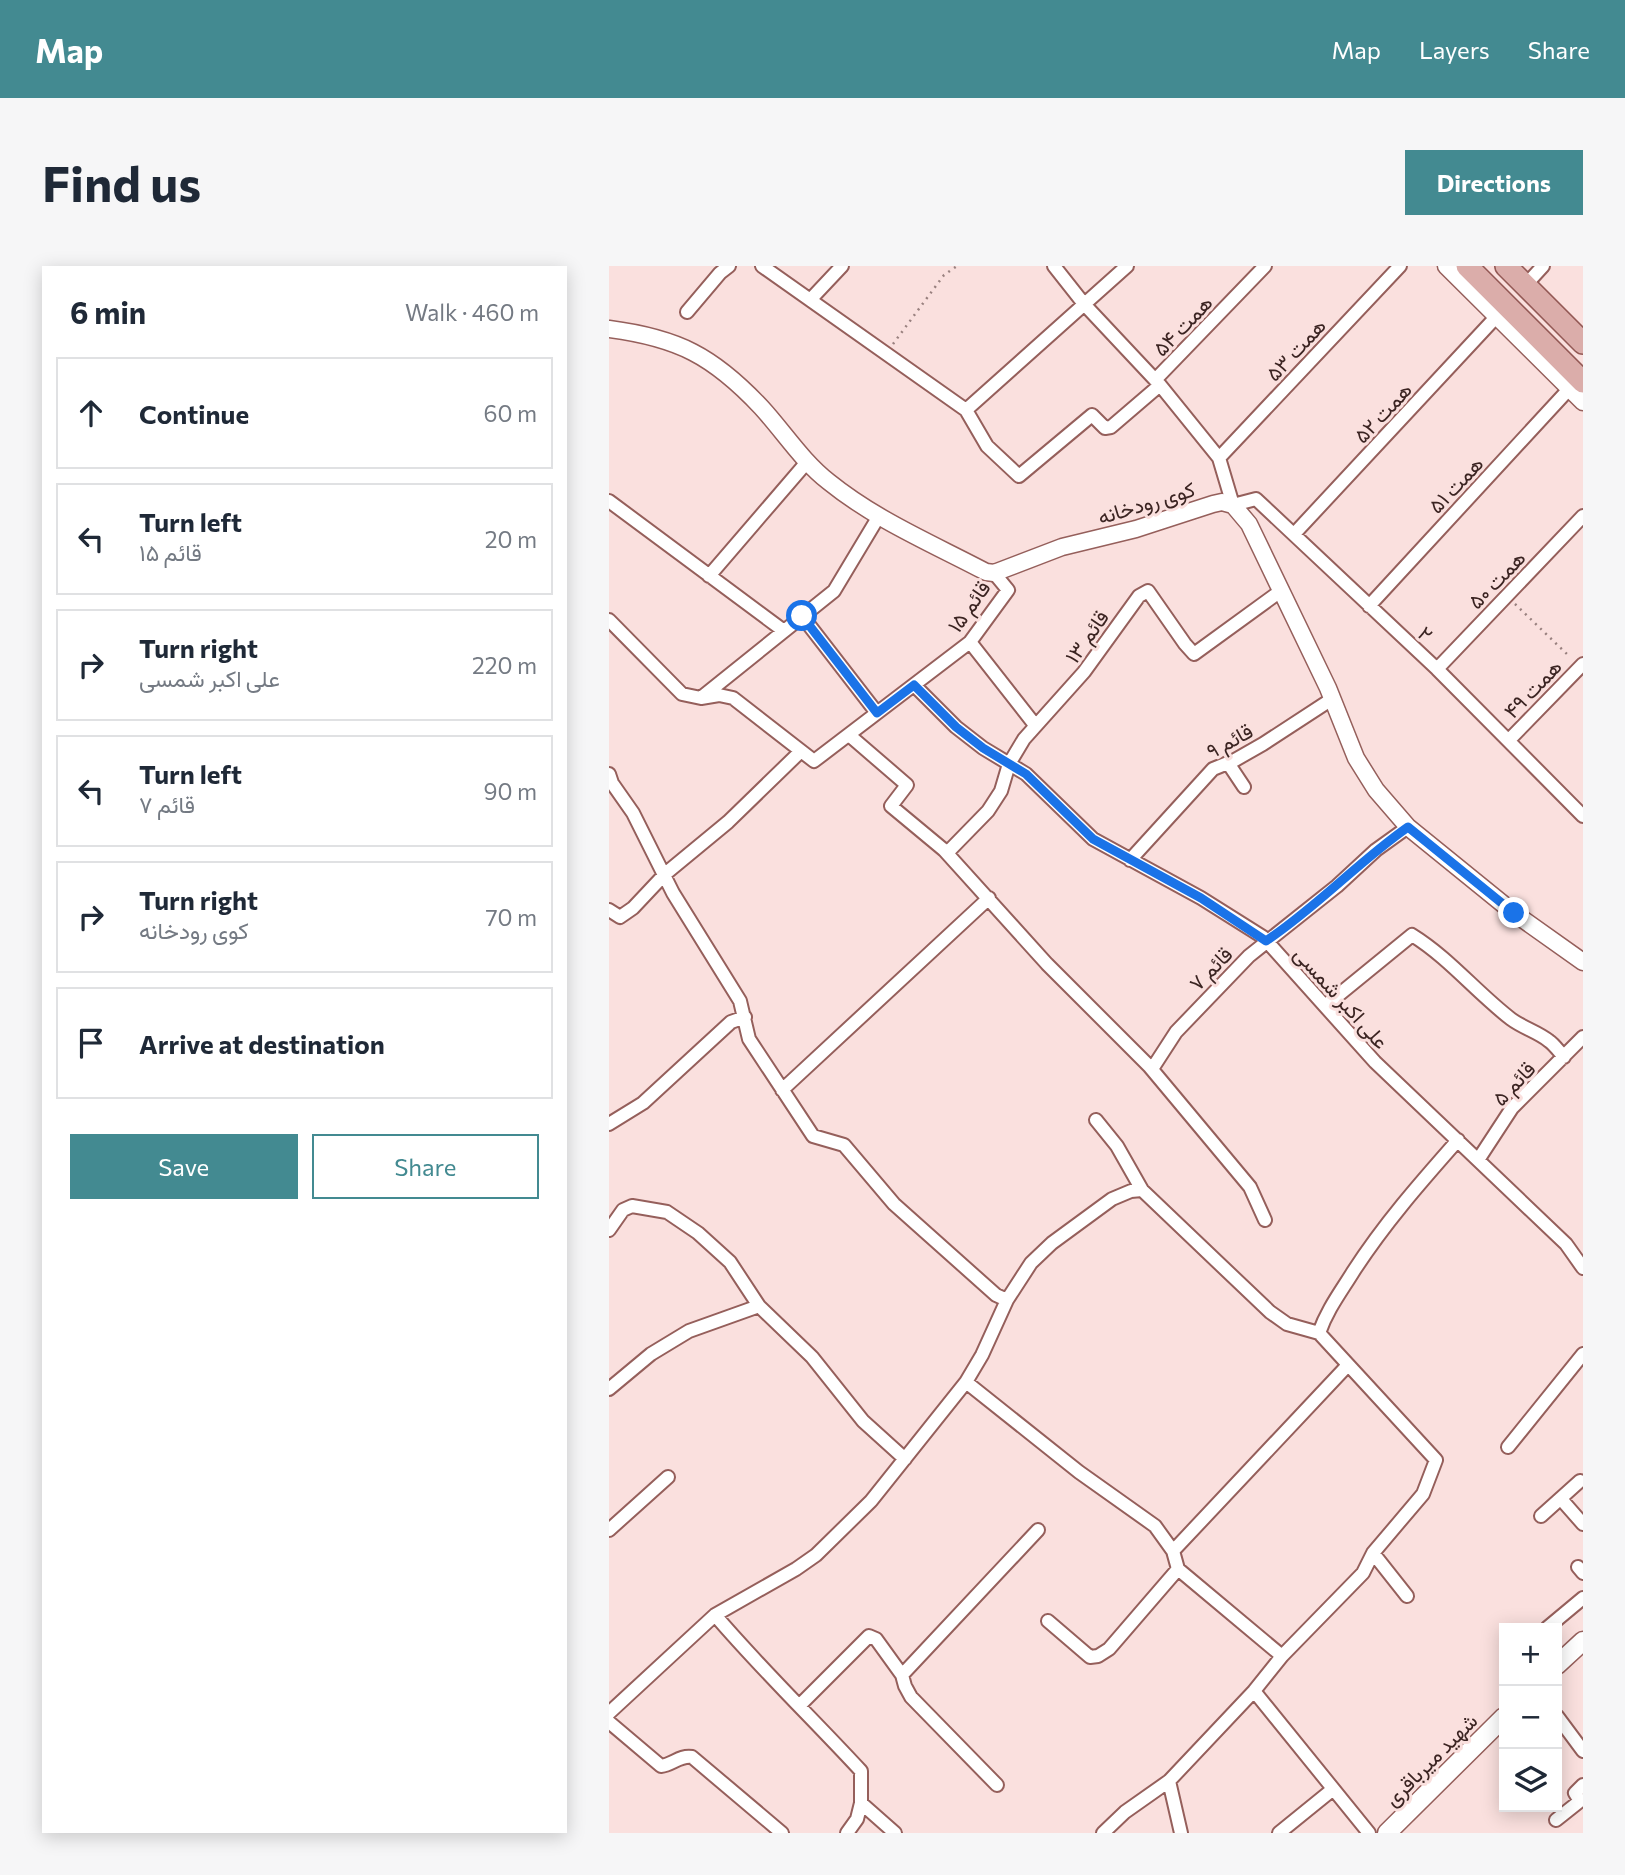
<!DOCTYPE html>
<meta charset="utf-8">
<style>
body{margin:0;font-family:Commissioner,Vazirmatn,sans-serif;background:#f6f6f7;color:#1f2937}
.controls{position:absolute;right:21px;bottom:21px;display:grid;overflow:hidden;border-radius:0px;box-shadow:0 4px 18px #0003}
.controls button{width:63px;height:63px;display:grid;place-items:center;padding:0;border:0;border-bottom:2px solid #e0e1e3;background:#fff;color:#1f2937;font:35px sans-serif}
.stop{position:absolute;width:21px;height:21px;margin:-16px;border:5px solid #1a73e8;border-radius:50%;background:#fff}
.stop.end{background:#1a73e8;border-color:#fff;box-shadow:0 2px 7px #0008}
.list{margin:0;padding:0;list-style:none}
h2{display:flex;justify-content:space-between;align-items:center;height:91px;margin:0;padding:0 28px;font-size:30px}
h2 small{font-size:23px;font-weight:400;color:#747a83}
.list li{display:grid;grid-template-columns:46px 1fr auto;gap:21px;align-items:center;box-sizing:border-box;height:112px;margin:0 14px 14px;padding:0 14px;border:2px solid #e0e1e3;border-radius:0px}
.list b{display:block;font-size:26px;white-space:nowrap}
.list p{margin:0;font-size:23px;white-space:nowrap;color:#747a83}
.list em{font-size:23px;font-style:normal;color:#747a83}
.actions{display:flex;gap:14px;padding:21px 28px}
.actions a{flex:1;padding:16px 0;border:2px solid #438a91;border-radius:0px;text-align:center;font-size:24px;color:#438a91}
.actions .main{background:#438a91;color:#fff}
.icon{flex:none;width:38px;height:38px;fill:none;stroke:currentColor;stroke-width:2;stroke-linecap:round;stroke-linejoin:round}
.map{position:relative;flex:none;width:974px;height:1567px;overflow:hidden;border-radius:0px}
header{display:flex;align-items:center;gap:42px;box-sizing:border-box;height:98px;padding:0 35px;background:#438a91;color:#fff}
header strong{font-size:33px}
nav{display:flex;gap:38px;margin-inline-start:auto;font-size:24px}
.intro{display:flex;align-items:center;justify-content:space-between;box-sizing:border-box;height:168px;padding:0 42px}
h1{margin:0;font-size:49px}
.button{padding:18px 32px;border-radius:0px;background:#438a91;color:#fff;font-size:24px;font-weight:700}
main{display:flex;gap:42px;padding:0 42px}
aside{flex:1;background:#fff;border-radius:0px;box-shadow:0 4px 18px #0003}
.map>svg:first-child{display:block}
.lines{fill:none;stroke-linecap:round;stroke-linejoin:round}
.minor-casing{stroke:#955f5b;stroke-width:16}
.tertiary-casing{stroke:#955f5b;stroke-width:19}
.secondary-casing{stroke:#955f5b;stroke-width:21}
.primary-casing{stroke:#935955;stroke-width:24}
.path{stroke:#99817f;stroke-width:2.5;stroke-dasharray:2 5;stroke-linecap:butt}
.minor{stroke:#fff;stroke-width:12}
.tertiary{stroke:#fff;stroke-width:16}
.secondary{stroke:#fff;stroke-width:18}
.primary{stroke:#dbadaa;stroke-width:21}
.route{stroke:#1a73e8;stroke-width:9}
.labels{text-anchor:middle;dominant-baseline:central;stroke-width:6;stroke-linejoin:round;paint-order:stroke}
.street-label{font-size:21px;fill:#3b2422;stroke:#fae0de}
</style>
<header>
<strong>Map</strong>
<nav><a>Map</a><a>Layers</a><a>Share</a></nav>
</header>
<div class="intro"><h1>Find us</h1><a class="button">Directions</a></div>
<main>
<aside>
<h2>6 min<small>Walk · 460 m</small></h2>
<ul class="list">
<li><svg class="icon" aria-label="ahead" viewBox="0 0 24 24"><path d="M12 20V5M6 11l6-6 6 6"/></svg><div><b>Continue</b></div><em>60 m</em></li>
<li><svg class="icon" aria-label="left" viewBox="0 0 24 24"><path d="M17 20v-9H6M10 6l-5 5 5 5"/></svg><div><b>Turn left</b><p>قائم ۱۵</p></div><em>20 m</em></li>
<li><svg class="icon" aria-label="right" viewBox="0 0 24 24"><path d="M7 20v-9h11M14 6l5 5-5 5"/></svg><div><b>Turn right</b><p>علی اکبر شمسی</p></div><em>220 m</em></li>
<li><svg class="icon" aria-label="left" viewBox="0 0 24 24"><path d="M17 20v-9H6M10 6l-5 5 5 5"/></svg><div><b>Turn left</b><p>قائم ۷</p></div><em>90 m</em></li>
<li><svg class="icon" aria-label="right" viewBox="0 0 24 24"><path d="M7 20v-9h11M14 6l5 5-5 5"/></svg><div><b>Turn right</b><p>کوی رودخانه</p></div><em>70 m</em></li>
<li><svg class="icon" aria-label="arrive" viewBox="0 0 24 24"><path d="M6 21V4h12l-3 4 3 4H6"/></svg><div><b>Arrive at destination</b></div></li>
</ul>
<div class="actions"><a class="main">Save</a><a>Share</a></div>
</aside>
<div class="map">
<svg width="974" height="1567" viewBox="0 0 974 1567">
<rect width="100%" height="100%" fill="#fae0de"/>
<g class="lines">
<!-- minor casing -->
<g class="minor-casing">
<path id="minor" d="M153,0L357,144L518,0
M445,0L475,38L551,119L610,192L624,239L647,233L828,403L974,550
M923,12L934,0
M201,34L233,0
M78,46L111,7L120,0
M546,114L656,0
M357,144L378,180L410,210L483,149L496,162L502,161L551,119
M610,192L791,0
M0,235L175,365
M686,267L888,50
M100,310L198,196
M760,340L961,122
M193,350L268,447
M0,354L73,428L92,432L110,429L124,432L205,495L361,376L399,324L385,307
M361,376L426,459
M828,403L974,250
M305,419L347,461L374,482L417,508L484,573L592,632L654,671L766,796L957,978L974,1002
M93,431L225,325L270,250
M240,469L298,519L282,540L335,584L438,698L540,800L641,921L656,954
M900,474L974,398
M619,497L635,521
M0,508L3,517L24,547L64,627L131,735L140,773L204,870L235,879L285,938L387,1029L398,1034
M338,587L379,545L392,525L400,498L415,473L475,406L530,330L539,325L576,378L585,388L673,324
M521,594L604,503L626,494L654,478L723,433
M0,644L11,651L24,642L56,608L119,556L191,486
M716,740L803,669C840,692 867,726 902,753C914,762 929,766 940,775C946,779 950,786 955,791
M543,803L567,766L640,690L728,620L767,584L799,561
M173,824L380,632
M487,854L508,880L533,924L661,1046L678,1058L710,1067
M0,858L34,837L122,756L136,751
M869,894L903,842L974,771
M0,964L14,944L23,940L58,946L89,967L121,996L150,1040L203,1091L254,1155L296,1193
M357,1116L470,1206L546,1260L564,1285L569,1303L673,1390
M0,1123L42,1088L80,1065L150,1040
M899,1181L974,1088
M952,1233L974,1258
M932,1250L971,1215
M0,1264L59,1211
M564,1285L739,1099
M764,1287L798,1330
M969,1301L974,1307
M106,1349C152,1403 204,1453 252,1505V1537L286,1567
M439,1355L481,1391L489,1390L500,1383L569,1303
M938,1362L974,1332
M293,1409L429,1264
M645,1425L760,1567
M191,1439L260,1370L267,1373L293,1409L296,1420L302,1431L388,1519
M0,1447L106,1349L187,1303L207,1289L262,1235L357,1116L373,1089L398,1034L422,997L443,977L503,933L522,925L533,924
M948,1450L974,1485
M0,1456L52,1500C63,1499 71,1489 83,1491L173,1567
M560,1515L572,1567
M947,1554L971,1535L966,1527L974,1519
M238,1567L248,1553L252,1537
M494,1567L516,1546L560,1515L645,1425L673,1390L754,1307L764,1287L814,1228L827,1194L710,1067C718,1044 731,1027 744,1006C775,958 811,917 849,874
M670,1567L723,1524"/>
</g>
<!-- tertiary casing -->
<g class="tertiary-casing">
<path id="tertiary" d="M837,0L974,136
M0,63C69,72 104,90 152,141C175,166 193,195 220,216C267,254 324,278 377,306L385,307L453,281L527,263L604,238L613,236L624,239L640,258L719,422L747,492L767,524L799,561L905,647L974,696"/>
</g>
<!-- secondary casing -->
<g class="secondary-casing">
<path id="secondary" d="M948,1399L974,1375
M778,1567L895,1451"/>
</g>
<!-- primary casing -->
<g class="primary-casing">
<path id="primary" d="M858,0L974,116
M897,0L974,77"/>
</g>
<!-- path -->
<path class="path" d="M284,78L335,9L348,0
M906,338L961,391"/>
<!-- minor -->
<use href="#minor" class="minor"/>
<!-- tertiary -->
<use href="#tertiary" class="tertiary"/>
<!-- secondary -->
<use href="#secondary" class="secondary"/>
<!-- primary -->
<use href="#primary" class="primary"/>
</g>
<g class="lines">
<!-- route -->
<path class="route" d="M193,350L268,447L305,419L347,461L374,482L417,508L484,573L592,632L657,675C708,641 749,596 799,561L905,647"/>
</g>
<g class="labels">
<!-- street labels -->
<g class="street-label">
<text transform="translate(573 59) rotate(-46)">همت ۵۴</text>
<text transform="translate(686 83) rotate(-47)">همت ۵۳</text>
<text transform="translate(773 146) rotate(-47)">همت ۵۲</text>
<text transform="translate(846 218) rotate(-47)">همت ۵۱</text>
<text transform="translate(537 236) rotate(-17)">کوی رودخانه</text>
<text transform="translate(887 313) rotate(-46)">همت ۵۰</text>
<text transform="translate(359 340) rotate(-55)">قائم ۱۵</text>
<text transform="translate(817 367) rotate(43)">۲</text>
<text transform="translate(477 370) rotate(-55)">قائم ۱۳</text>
<text transform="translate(923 422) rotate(-46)">همت ۴۹</text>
<text transform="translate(620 474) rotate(-29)">قائم ۹</text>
<text transform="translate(601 702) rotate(-46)">قائم ۷</text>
<text transform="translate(733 731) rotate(48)">علی اکبر شمسی</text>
<text transform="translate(904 817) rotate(-47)">قائم ۵</text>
<text transform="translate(821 1493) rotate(-45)">شهید میرباقری</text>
</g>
</g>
</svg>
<div class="controls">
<button>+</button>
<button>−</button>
<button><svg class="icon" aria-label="layers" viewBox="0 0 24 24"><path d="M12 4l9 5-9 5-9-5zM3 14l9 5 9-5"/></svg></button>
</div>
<div class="stop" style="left:193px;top:350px"></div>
<div class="stop end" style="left:905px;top:647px"></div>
</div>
</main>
